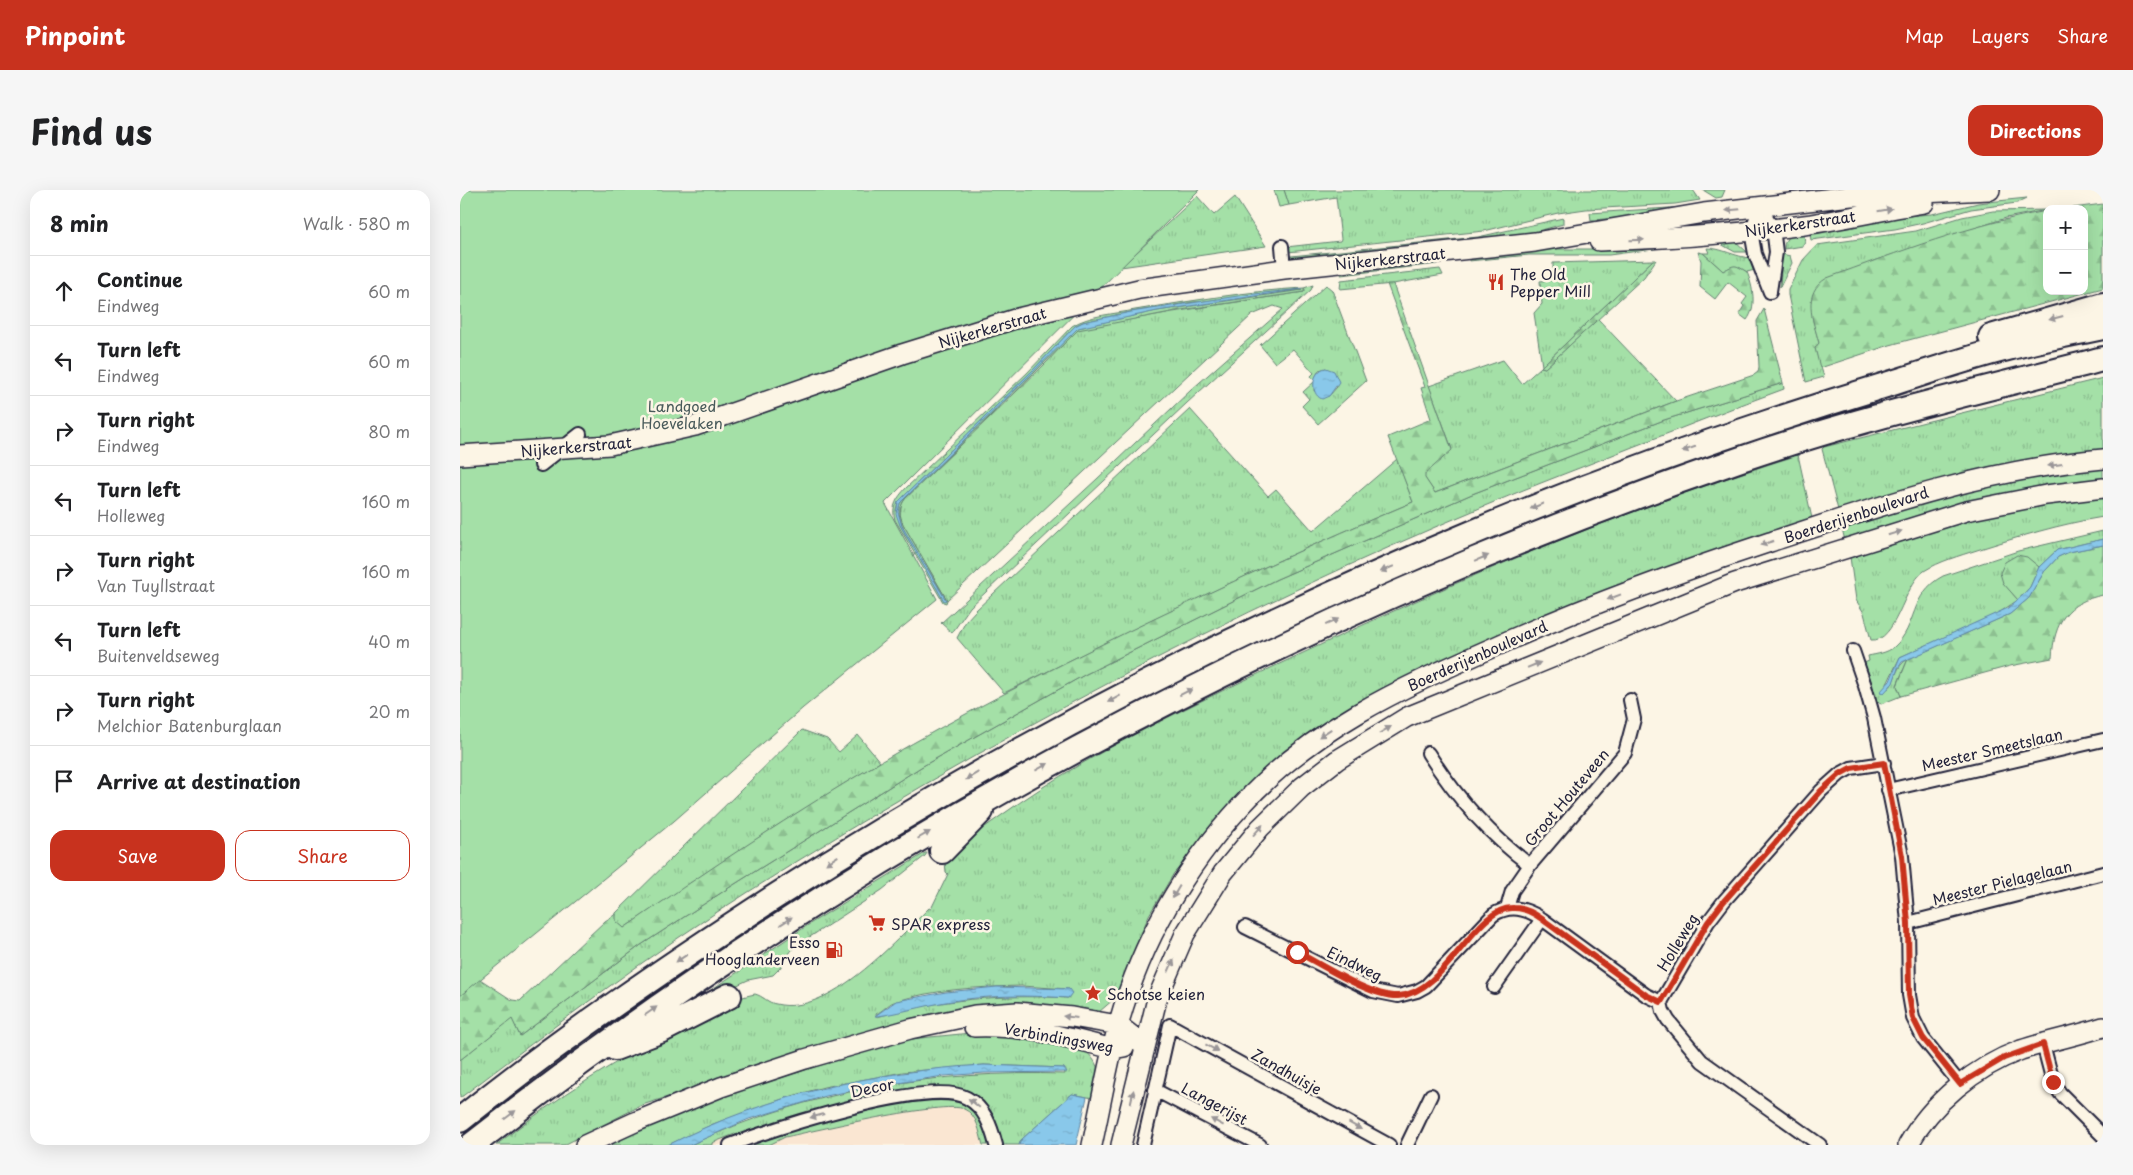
<!DOCTYPE html>
<meta charset="utf-8">
<style>
body{margin:0;font-family:"Playpen Sans",sans-serif;background:#f6f6f6;color:#202124}
.controls{position:absolute;right:15px;top:15px;display:grid;overflow:hidden;border-radius:10px;box-shadow:0 5px 20px #0002}
.controls button{width:45px;height:45px;display:grid;place-items:center;padding:0;border:0;border-bottom:1px solid #e0e0e0;background:#fff;color:#202124;font:25px sans-serif}
.stop{position:absolute;width:15px;height:15px;margin:-11px;border:4px solid #c8321e;border-radius:50%;background:#fff}
.stop.end{background:#c8321e;border-color:#fff;box-shadow:0 1px 5px #0008}
.list{margin:0;padding:0;list-style:none}
h2{display:flex;justify-content:space-between;align-items:center;height:65px;margin:0;padding:0 20px;font-size:21px}
h2 small{font-size:16px;font-weight:400;color:#757577}
.list li{display:grid;grid-template-columns:32px 1fr auto;gap:15px;align-items:center;box-sizing:border-box;height:70px;padding:0 20px;border-top:1px solid #e0e0e0}
.list b{display:block;font-size:19px;white-space:nowrap}
.list p{margin:0;font-size:16px;white-space:nowrap;color:#757577}
.list em{font-size:16px;font-style:normal;color:#757577}
.actions{display:flex;gap:10px;padding:15px 20px}
.actions a{flex:1;padding:11px 0;border:1px solid #c8321e;border-radius:15px;text-align:center;font-size:18px;color:#c8321e}
.actions .main{background:#c8321e;color:#fff}
.icon{flex:none;width:28px;height:28px;fill:none;stroke:currentColor;stroke-width:2;stroke-linecap:round;stroke-linejoin:round}
.map{position:relative;flex:none;width:1643px;height:955px;overflow:hidden;border-radius:15px}
header{display:flex;align-items:center;gap:30px;box-sizing:border-box;height:70px;padding:0 25px;background:#c8321e;color:#fff}
header strong{font-size:24px}
nav{display:flex;gap:28px;margin-inline-start:auto;font-size:18px}
.intro{display:flex;align-items:center;justify-content:space-between;box-sizing:border-box;height:120px;padding:0 30px}
h1{margin:0;font-size:35px}
.button{padding:12px 22px;border-radius:15px;background:#c8321e;color:#fff;font-size:18px;font-weight:700}
main{display:flex;gap:30px;padding:0 30px}
aside{flex:1;background:#fff;border-radius:15px;box-shadow:0 5px 20px #0002}
.map>svg:first-child{display:block}
.built{fill:#fae6d2}
.grass{fill:url(#grass-tufts);stroke:#638171;fill-rule:evenodd}
.forest{fill:url(#forest-firs);stroke:#638171}
.wetland{fill:url(#wetland-marsh);stroke:#638171;fill-rule:evenodd}
.park{fill:#a4e0a7;stroke:#638171}
.water{fill:url(#water-ripples);stroke:#6086a4}
.lines{fill:none;stroke-linecap:round;stroke-linejoin:round}
.street-casing{stroke:#22223b;stroke-width:16}
.secondary-casing{stroke:#22223b;stroke-width:22}
.highway-casing{stroke:#22223b;stroke-width:28}
.street{stroke:#fcf5e5;stroke-width:12}
.secondary{stroke:#fcf5e5;stroke-width:19}
.highway{stroke:#fcf5e5;stroke-width:24}
.oneway{fill:#9a9698}
.route{stroke:#c8321e;stroke-width:6}
.labels{text-anchor:middle;dominant-baseline:central;stroke-width:5;stroke-linejoin:round;paint-order:stroke}
.street-label{font-size:15px;fill:#22223b;stroke:#fcf5e5}
.poi-label{font-size:15px;fill:#22223b;stroke:#fcf5e5;text-anchor:start}
.park-label{font-size:15px;fill:#495b5b;stroke:#fcf5e5}
</style>
<header>
<strong>Pinpoint</strong>
<nav><a>Map</a><a>Layers</a><a>Share</a></nav>
</header>
<div class="intro"><h1>Find us</h1><a class="button">Directions</a></div>
<main>
<aside>
<h2>8 min<small>Walk · 580 m</small></h2>
<ul class="list">
<li><svg class="icon" aria-label="ahead" viewBox="0 0 24 24"><path d="M12 20V5M6 11l6-6 6 6"/></svg><div><b>Continue</b><p>Eindweg</p></div><em>60 m</em></li>
<li><svg class="icon" aria-label="left" viewBox="0 0 24 24"><path d="M17 20v-9H6M10 6l-5 5 5 5"/></svg><div><b>Turn left</b><p>Eindweg</p></div><em>60 m</em></li>
<li><svg class="icon" aria-label="right" viewBox="0 0 24 24"><path d="M7 20v-9h11M14 6l5 5-5 5"/></svg><div><b>Turn right</b><p>Eindweg</p></div><em>80 m</em></li>
<li><svg class="icon" aria-label="left" viewBox="0 0 24 24"><path d="M17 20v-9H6M10 6l-5 5 5 5"/></svg><div><b>Turn left</b><p>Holleweg</p></div><em>160 m</em></li>
<li><svg class="icon" aria-label="right" viewBox="0 0 24 24"><path d="M7 20v-9h11M14 6l5 5-5 5"/></svg><div><b>Turn right</b><p>Van Tuyllstraat</p></div><em>160 m</em></li>
<li><svg class="icon" aria-label="left" viewBox="0 0 24 24"><path d="M17 20v-9H6M10 6l-5 5 5 5"/></svg><div><b>Turn left</b><p>Buitenveldseweg</p></div><em>40 m</em></li>
<li><svg class="icon" aria-label="right" viewBox="0 0 24 24"><path d="M7 20v-9h11M14 6l5 5-5 5"/></svg><div><b>Turn right</b><p>Melchior Batenburglaan</p></div><em>20 m</em></li>
<li><svg class="icon" aria-label="arrive" viewBox="0 0 24 24"><path d="M6 21V4h12l-3 4 3 4H6"/></svg><div><b>Arrive at destination</b></div></li>
</ul>
<div class="actions"><a class="main">Save</a><a>Share</a></div>
</aside>
<div class="map">
<svg width="1643" height="955" viewBox="0 0 1643 955">
<defs>
<pattern id="grass-tufts" width="24" height="20" patternUnits="userSpaceOnUse" patternTransform="scale(1.25)"><rect width="24" height="20" fill="#a4e0a7"/><path d="M3 7l-1-3M5 7V3M7 7l1-3M15 17l-1-3M17 17v-4M19 17l1-3" fill="none" stroke="#8dc091"/></pattern>
<pattern id="forest-firs" width="22" height="20" patternUnits="userSpaceOnUse" patternTransform="scale(1.25)"><rect width="22" height="20" fill="#a4e0a7"/><path d="M5 1l3.5 6h-7zM16 11l3.5 6h-7z" fill="#8dc091"/></pattern>
<pattern id="wetland-marsh" width="20" height="14" patternUnits="userSpaceOnUse" patternTransform="scale(1.25)"><rect width="20" height="14" fill="#a4e0a7"/><path d="M1 5h8M5 5V1M11 12h8M15 12V8" fill="none" stroke="#8dc091"/></pattern>
<pattern id="water-ripples" width="26" height="14" patternUnits="userSpaceOnUse" patternTransform="scale(1.25)"><rect width="26" height="14" fill="#89c8ea"/><path d="M2 4q2-2 4 0t4 0M15 11q2-2 4 0t4 0" fill="none" stroke="#76acca"/></pattern>
</defs>
<rect width="100%" height="100%" fill="#fcf5e5"/>
<filter id="ink" filterUnits="userSpaceOnUse"><feTurbulence type="fractalNoise" baseFrequency=".02" numOctaves="2"/><feDisplacementMap in="SourceGraphic" scale="10" xChannelSelector="R" yChannelSelector="G"/><feConvolveMatrix kernelMatrix="1 2 1 2 8 2 1 2 1" color-interpolation-filters="sRGB"/></filter>
<g filter="url(#ink)">
<!-- built -->
<path class="built" d="M531,879L565,955H221Z"/>
<!-- grass -->
<path class="grass" d="M824,0H1233L1240,10L1215,14L1126,19L1098,23L1024,41L828,62L826,57L880,51L881,49L876,7L829,15Z
M1243,0H1265L1262,7L1256,8Z
M737,6L754,25L775,7L806,56L661,77Z
M1567,8L1557,13L1511,19L1463,33L1435,39L1351,50L1349,38L1395,30L1472,24L1518,13Z
M1240,16L1187,26L1131,30L1130,23Z
M1587,20L1546,28L1413,71L1352,126L1359,153L1355,158L1364,187L1346,192L1328,105V100L1343,70L1357,55L1456,41L1502,27L1533,21Z
M1103,28V34L1064,45L834,70L831,66L1018,47Z
M1343,39L1345,52L1343,56L1324,59C1324,46 1332,44 1343,39Z
M1274,50L1287,62H1275L1259,53Z
M1200,54L1201,58L1149,65H1069L1009,71V67L1087,59H1145Z
M1247,58C1262,58 1275,67 1291,68L1295,80L1287,82C1276,75 1274,75 1263,81L1243,63H1249Z
M1322,64L1330,66L1332,73L1320,97Z
M1193,70L1082,176L1074,123L1082,114L1080,91L1093,90V73Z
M975,72L977,74L881,85L883,81Z
M980,79L983,85L933,94L880,99L881,90Z
M853,95L851,100L727,213L510,417L492,443L481,433L637,289L731,200L823,119L814,116L792,125L487,410L443,334C439,325 439,317 445,309L585,174L615,142C626,134 654,132 667,130C726,119 785,111 844,102L845,100L844,98Z
M866,95L872,100L906,191L858,234L842,216L849,209L843,202L855,191L854,201L869,206L877,197L866,178L859,180L854,190L851,186L854,183L833,159L815,173L800,155Z
M1138,129L1216,211L975,303L964,287L965,284L992,259L969,196L1043,170L1062,194L1081,177L1085,178Z
M1643,188V266L1378,320L1362,259L1364,257Z
M1323,193L1324,199C1274,217 1225,237 1175,256C1126,276 1076,294 1027,315C771,422 524,552 290,701C189,764 95,836 0,908V870L52,828L60,846L181,755L267,699L461,577L626,484L817,389L1012,304L1204,230Z
M730,219L808,306L816,299L853,341L937,269L953,312C814,370 679,436 544,503L497,448L506,431L516,420Z
M1338,265L1353,333L915,508L731,665L714,683L689,725L654,809L639,822L598,820L367,857L182,915L104,955H36C97,907 160,867 229,833C250,822 272,808 295,804C303,806 308,813 316,814C369,827 434,752 469,718L471,719L488,684L486,682L485,672L490,662C521,640 552,617 583,597C675,539 775,495 873,449C1024,378 1179,315 1338,265ZM561,796L609,799L608,808C543,804 480,809 417,827L416,824C423,821 428,814 434,812C474,799 520,797 561,796Z
M1643,273V294L1385,351L1381,334L1462,307Z
M1643,302V327C1600,334 1558,347 1517,360C1499,366 1480,371 1464,381C1443,396 1436,453 1411,450L1404,423L1396,410L1389,360L1471,335Z
M1643,341V349L1597,360L1579,377L1567,368L1543,392L1558,410L1537,424L1440,467L1427,494L1428,499C1437,489 1435,476 1448,469L1437,495L1441,506L1421,514L1416,511L1410,487L1404,473L1409,471L1408,466C1417,464 1427,463 1434,457C1458,436 1449,404 1483,386L1558,361Z
M342,540L367,549L379,562L398,545L420,572L315,637L164,738L155,731L156,723Z
M465,663H467L465,666L422,700L333,758L320,778L313,785L288,790L215,824L351,733Z
M511,843L553,844L625,861C642,874 639,889 638,909L612,904L561,950L559,955H543C535,925 530,908 498,900L277,948L275,944L252,953V955H230C348,900 475,880 605,884L604,878L524,875L443,882L364,897L325,908L253,934L208,955H144L248,911L354,877L450,849Z
M480,908C517,916 518,919 529,955H523C519,942 518,925 504,919C485,910 353,941 325,947L309,955H287L341,935L425,915Z"/>
<!-- forest -->
<path class="forest" d="M814,0H824L829,15L819,17Z
M1643,14V98L1430,155L1360,178L1355,158L1359,153C1353,130 1341,103 1367,88C1438,62 1512,34 1587,21V101H1624V19H1605Z
M1238,62L1243,63L1263,81C1276,74 1274,74 1287,82C1293,97 1297,117 1287,130L1279,124L1284,116L1282,114L1287,107L1268,92L1255,109L1240,97L1241,71Z
M1193,70H1196L1184,87L1085,178L1081,177Z
M927,94H933L992,260L965,284V288L975,303L1216,211L1294,185L1298,182L1299,177L1297,131L1304,119L1323,193L1204,230L1012,304L817,389L626,484L461,577L267,699L181,755L60,846L52,829L0,870V776L52,810L60,811L145,731L156,724V731L164,738C248,680 333,623 422,571C502,524 586,482 669,441C763,396 857,352 953,312L928,247L971,229L961,198L965,197Z
M1643,355V405C1607,412 1594,432 1592,468L1550,476L1441,506L1437,496L1448,469L1550,424L1569,408L1584,382L1598,367L1609,362Z
M1557,365L1567,367L1579,377L1570,397L1558,410L1543,393L1540,383L1545,372Z"/>
<!-- wetland -->
<path class="wetland" d="M844,98L845,100L844,102L721,120L618,140L445,309C439,317 439,325 443,334L487,410L486,413L483,412L435,330C431,316 437,308 446,298L567,183L612,136C629,125 655,124 675,120C731,111 787,101 844,98ZM842,100L697,121L620,137L614,141L440,313C431,339 478,386 485,411L440,335L436,320L438,312L573,180L615,136L623,132L671,122L728,113Z"/>
<!-- park -->
<path class="park" d="M0,0H739L425,313L477,409L343,518L214,631L0,806Z"/>
<!-- water -->
<path class="water" d="M842,99L697,121L618,138L440,313L438,322L442,336L486,410L484,411L440,335L436,324L438,312L573,180L615,136L623,132L671,122L785,105Z
M866,178L874,181L879,192L869,206L862,209C849,204 852,180 866,178Z
M1643,349V355L1609,362L1598,367L1584,382L1569,408L1550,424L1442,472L1438,478L1433,493L1424,503L1420,502L1430,491L1440,467L1548,418L1563,405L1570,397L1579,377L1597,360Z
M537,797L609,799L612,803L608,808C567,805 526,805 486,812C473,814 422,827 415,826L436,811L486,802Z
M524,875L604,878L607,882L524,883L484,886L405,898L366,906L289,929L230,955H208C306,905 415,881 524,875Z
M612,904L627,907L616,955H559L561,950Z"/>
<g class="lines">
<!-- street casing -->
<g class="street-casing">
<path id="street" d="M1300,18L1291,41L1295,64L1310,102
M1300,18L1313,38L1316,62L1310,101
M822,56L824,79
M81,275L120,244
M1393,461L1405,496L1414,528L1442,666L1448,733L1449,805L1453,828L1463,848L1500,894
M968,563C996,607 1028,644 1070,675
M1428,600L1643,550
M1047,718L1052,701L1070,675L1165,563L1174,529L1170,510
M1448,733L1643,683
M785,737L913,801L938,806L957,801L966,796L1033,725C1050,714 1066,718 1082,729L1186,805L1201,812
M1034,797L1082,729
M1583,854L1593,892L1600,903L1643,946
M695,900L800,955
M270,955C313,939 469,887 507,908C525,918 531,936 536,955
M683,955L710,835L929,955
M947,955L971,905
M1360,955L1242,871L1208,830L1203,821L1201,812L1248,732L1264,711L1361,601L1380,584L1391,578L1424,573"/>
</g>
<!-- secondary casing -->
<g class="secondary-casing">
<path id="secondary" d="M1139,51C1208,49 1276,44 1344,35C1384,29 1424,20 1464,13
M0,265L150,255L235,236L442,164L558,128L679,99L824,79L1075,52L1244,23L1391,6L1530,0
M514,837C562,835 607,847 653,859L664,857
M125,955L175,932L261,897L345,869L450,839L515,825L557,822L612,827L658,835L684,855
M632,955C641,914 648,872 659,832C682,751 725,677 782,615C851,539 939,499 1032,458C1122,417 1216,383 1310,352C1419,316 1528,279 1643,269
M661,955L697,809L725,744L763,683L800,638L842,597L877,570L947,527L1275,393L1506,321L1586,305L1643,298
M1448,955C1472,912 1515,877 1561,860C1588,851 1616,846 1643,837"/>
</g>
<!-- highway casing -->
<g class="highway-casing">
<path id="highway" d="M1531,147L1643,115
M482,661L521,621
M155,858L202,840L269,806
M0,930C100,849 208,776 316,706C537,564 770,444 1012,343C1148,286 1287,237 1429,194C1467,182 1505,169 1544,159C1576,150 1610,144 1643,137
M12,955C393,657 823,426 1281,269C1399,228 1522,200 1643,169"/>
</g>
<!-- street -->
<use href="#street" class="street"/>
<!-- secondary -->
<use href="#secondary" class="secondary"/>
<!-- highway -->
<use href="#highway" class="highway"/>
</g>
<!-- one-way arrows -->
<defs><path id="oneway-solid" d="M-6-.8H1V-3.2L6.5 0L1 3.2V.8H-6Z" transform="scale(1.25)"/></defs>
<g class="oneway">
<use href="#oneway-solid" transform="translate(1273 20) rotate(175)"/>
<use href="#oneway-solid" transform="translate(1425 20) rotate(-10)"/>
<use href="#oneway-solid" transform="translate(1177 50) rotate(-1)"/>
<use href="#oneway-solid" transform="translate(1596 128) rotate(165)"/>
<use href="#oneway-solid" transform="translate(1229 259) rotate(161)"/>
<use href="#oneway-solid" transform="translate(1595 275) rotate(173)"/>
<use href="#oneway-solid" transform="translate(1077 316) rotate(157)"/>
<use href="#oneway-solid" transform="translate(1435 343) rotate(-17)"/>
<use href="#oneway-solid" transform="translate(1307 353) rotate(162)"/>
<use href="#oneway-solid" transform="translate(1022 368) rotate(-22)"/>
<use href="#oneway-solid" transform="translate(927 379) rotate(157)"/>
<use href="#oneway-solid" transform="translate(1154 407) rotate(159)"/>
<use href="#oneway-solid" transform="translate(872 432) rotate(-25)"/>
<use href="#oneway-solid" transform="translate(1074 475) rotate(-22)"/>
<use href="#oneway-solid" transform="translate(726 502) rotate(-27)"/>
<use href="#oneway-solid" transform="translate(654 509) rotate(152)"/>
<use href="#oneway-solid" transform="translate(925 540) rotate(-30)"/>
<use href="#oneway-solid" transform="translate(865 543) rotate(147)"/>
<use href="#oneway-solid" transform="translate(582 577) rotate(-29)"/>
<use href="#oneway-solid" transform="translate(512 586) rotate(149)"/>
<use href="#oneway-solid" transform="translate(798 640) rotate(-48)"/>
<use href="#oneway-solid" transform="translate(464 645) rotate(-30)"/>
<use href="#oneway-solid" transform="translate(372 670) rotate(147)"/>
<use href="#oneway-solid" transform="translate(716 702) rotate(120)"/>
<use href="#oneway-solid" transform="translate(326 731) rotate(-33)"/>
<use href="#oneway-solid" transform="translate(222 768) rotate(146)"/>
<use href="#oneway-solid" transform="translate(711 776) rotate(-66)"/>
<use href="#oneway-solid" transform="translate(191 821) rotate(-35)"/>
<use href="#oneway-solid" transform="translate(610 827) rotate(-173)"/>
<use href="#oneway-solid" transform="translate(752 858) rotate(29)"/>
<use href="#oneway-solid" transform="translate(672 907) rotate(-77)"/>
<use href="#oneway-solid" transform="translate(514 913) rotate(-141)"/>
<use href="#oneway-solid" transform="translate(50 925) rotate(-37)"/>
<use href="#oneway-solid" transform="translate(357 926) rotate(165)"/>
<use href="#oneway-solid" transform="translate(757 932) rotate(-152)"/>
<use href="#oneway-solid" transform="translate(895 936) rotate(29)"/>
</g>
</g>
<g class="lines" filter="url(#ink)">
<!-- route -->
<path class="route" d="M837,762C862,775 911,807 938,806C986,804 1015,715 1054,718C1064,718 1074,723 1082,729L1186,805L1201,812L1248,732L1264,711L1361,601L1380,584L1391,578L1424,573L1442,666L1448,733L1449,805L1453,828L1463,848L1500,894L1544,868L1583,854L1593,892"/>
</g>
<!-- icons -->
<defs>
<g id="restaurant-bare" transform="scale(1.35)"><path d="M-5-6h1v4h1v-4h1v4h1v-4h1v5L-1.5 .5V6h-2V.5L-5-1ZM5-6V6H3V1.5H1.5Q1.5-4 5-6Z" fill="#c8321e" stroke="#fcf5e5" stroke-width="2.5" paint-order="stroke"/></g>
<g id="supermarket-bare" transform="scale(1.35)"><path d="M-6-5.5h2.5l.6 2H6L4.5 2H-2.5L-4.4-4H-6ZM-1.5 3.2a1.3 1.3 0 1 0 .1 0ZM3 3.2a1.3 1.3 0 1 0 .1 0Z" fill="#c8321e" stroke="#fcf5e5" stroke-width="2.5" paint-order="stroke"/></g>
<g id="fuel-bare" transform="scale(1.35)"><path d="M-5.5-6h7V0h2V4h1.3V-2.5L3-4.5l.8-.8L6-3V5H2.5V1h-1V6h-7ZM-4.2-4.7v3.2H.2V-4.7Z" fill="#c8321e" stroke="#fcf5e5" stroke-width="2.5" paint-order="stroke"/></g>
<g id="sight-bare" transform="scale(1.35)"><path d="M0-6L1.8-2.2L6-1.7L2.9 1.2L3.7 5.4L0 3.3L-3.7 5.4L-2.9 1.2L-6-1.7L-1.8-2.2Z" fill="#c8321e" stroke="#fcf5e5" stroke-width="2.5" paint-order="stroke"/></g>
</defs>
<g fill-rule="evenodd">
<use href="#restaurant-bare" x="1036" y="92"/>
<use href="#supermarket-bare" x="417" y="733"/>
<use href="#fuel-bare" x="374" y="760"/>
<use href="#sight-bare" x="633" y="803"/>
</g>
<g class="labels">
<!-- street labels -->
<g class="street-label">
<text transform="translate(1340 33) rotate(-8)">Nijkerkerstraat</text>
<text transform="translate(930 68) rotate(-6)">Nijkerkerstraat</text>
<text transform="translate(532 137) rotate(-16)">Nijkerkerstraat</text>
<text transform="translate(116 256) rotate(-5)">Nijkerkerstraat</text>
<text transform="translate(1396 324) rotate(-18)">Boerderijenboulevard</text>
<text transform="translate(1017 465) rotate(-24)">Boerderijenboulevard</text>
<text transform="translate(1532 559) rotate(-13)">Meester Smeetslaan</text>
<text transform="translate(1106 607) rotate(-50)">Groot Houteveen</text>
<text transform="translate(1542 692) rotate(-14)">Meester Pielagelaan</text>
<text transform="translate(1217 752) rotate(-59)">Holleweg</text>
<text transform="translate(895 773) rotate(26)">Eindweg</text>
<text transform="translate(599 847) rotate(10)">Verbindingsweg</text>
<text transform="translate(827 881) rotate(29)">Zandhuisje</text>
<text transform="translate(412 897) rotate(-11)">Decor</text>
<text transform="translate(755 913) rotate(28)">Langerijst</text>
</g>
<!-- poi labels -->
<g class="poi-label">
<text x="1050" y="83">The Old<tspan x="1050" dy="17">Pepper Mill</tspan></text>
<text x="431" y="733">SPAR express</text>
<text x="360" y="751" text-anchor="end">Esso<tspan x="360" dy="17">Hooglanderveen</tspan></text>
<text x="647" y="803">Schotse keien</text>
</g>
<!-- park labels -->
<g class="park-label">
<text x="222" y="215">Landgoed<tspan x="222" dy="17">Hoevelaken</tspan></text>
</g>
</g>
</svg>
<div class="controls">
<button>+</button>
<button>−</button>
</div>
<div class="stop" style="left:837px;top:762px"></div>
<div class="stop end" style="left:1593px;top:892px"></div>
</div>
</main>
